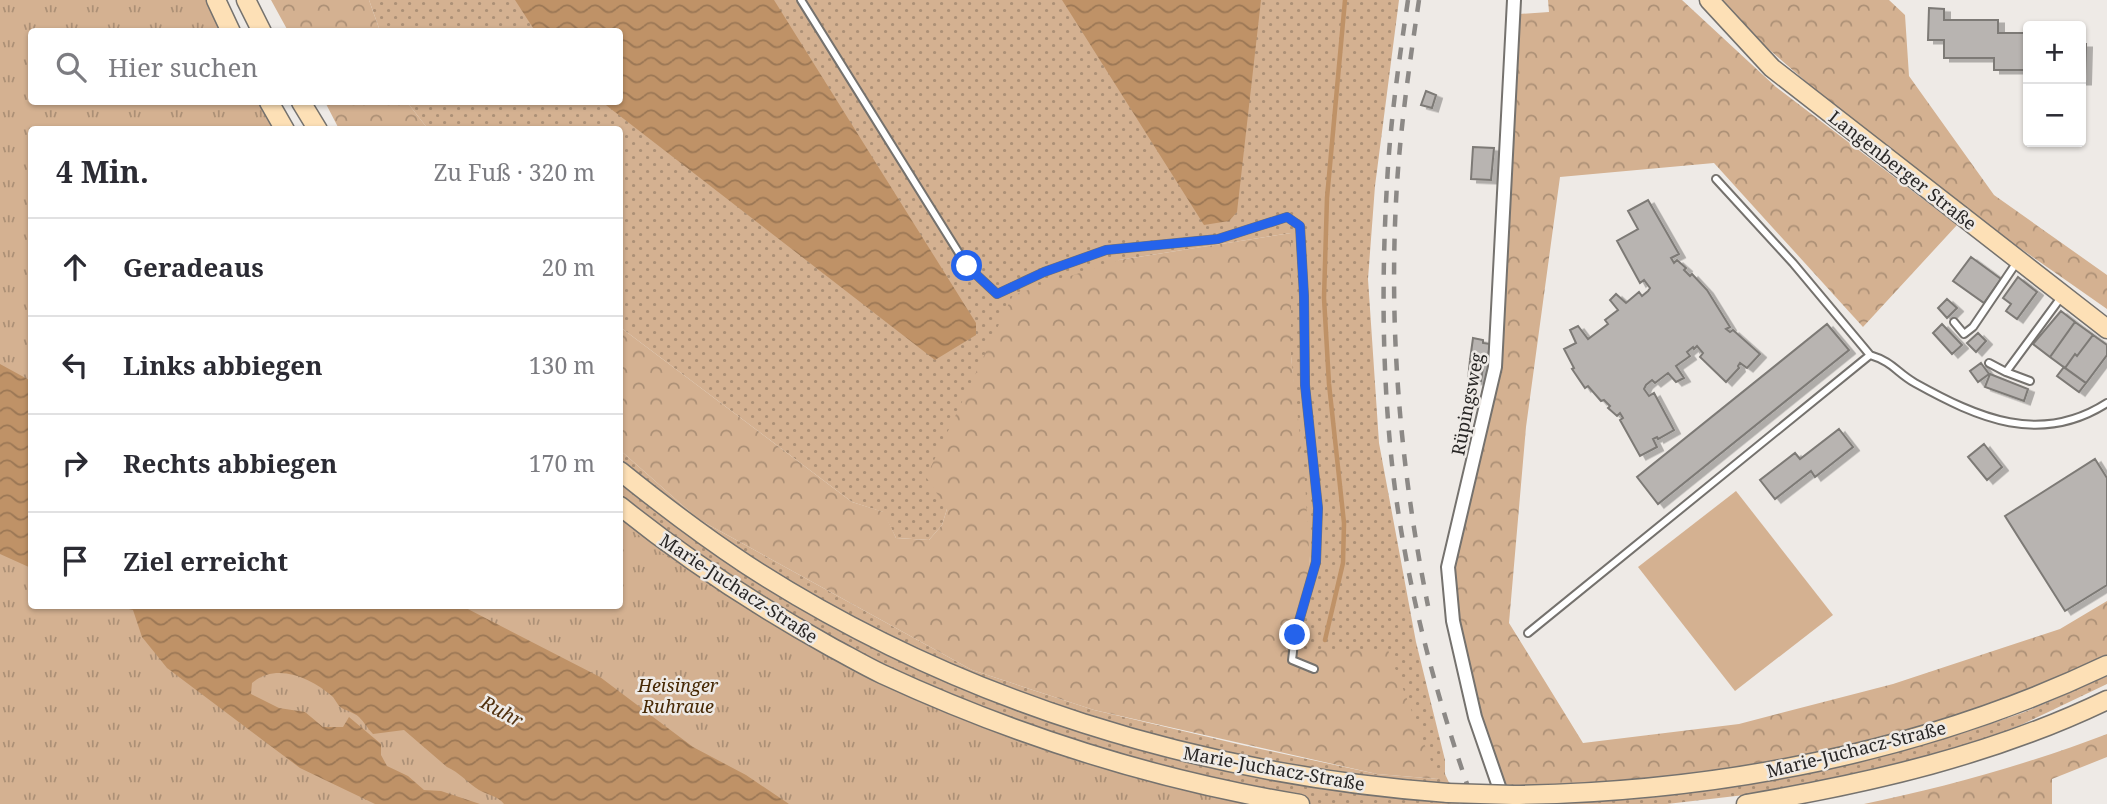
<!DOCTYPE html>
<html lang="de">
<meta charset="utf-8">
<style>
body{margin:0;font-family:"Noto Serif",serif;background:#f7f7f7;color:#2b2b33}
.controls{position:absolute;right:21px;top:21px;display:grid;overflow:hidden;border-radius:7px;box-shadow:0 2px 5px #0004}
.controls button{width:63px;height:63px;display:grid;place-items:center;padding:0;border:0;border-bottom:2px solid #e1e1e2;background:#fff;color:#2b2b33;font:35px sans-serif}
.stop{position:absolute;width:21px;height:21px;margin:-16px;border:5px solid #2563eb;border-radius:50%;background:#fff}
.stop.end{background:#2563eb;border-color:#fff;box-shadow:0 2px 7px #0008}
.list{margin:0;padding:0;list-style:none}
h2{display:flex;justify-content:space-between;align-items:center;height:91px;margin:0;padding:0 28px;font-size:30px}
h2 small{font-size:23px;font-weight:400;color:#7c7c81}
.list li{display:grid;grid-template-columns:46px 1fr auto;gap:21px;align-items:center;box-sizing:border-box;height:98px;padding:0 28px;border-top:2px solid #e1e1e2}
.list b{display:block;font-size:26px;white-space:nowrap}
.list em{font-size:23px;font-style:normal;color:#7c7c81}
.icon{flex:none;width:38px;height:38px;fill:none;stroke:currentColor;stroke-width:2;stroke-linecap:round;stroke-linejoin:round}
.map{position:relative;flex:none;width:2107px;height:804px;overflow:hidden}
.search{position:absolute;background:#fff;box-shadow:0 2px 5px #0004;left:28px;top:28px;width:595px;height:77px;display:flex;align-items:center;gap:18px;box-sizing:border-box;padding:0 24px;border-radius:7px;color:#7c7c81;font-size:26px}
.panel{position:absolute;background:#fff;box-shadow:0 2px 5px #0004;left:28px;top:126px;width:595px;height:483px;border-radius:7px}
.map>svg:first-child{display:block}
.grass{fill:url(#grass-dots)}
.forest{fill:url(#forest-crowns)}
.park{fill:url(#park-tufts)}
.garden{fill:#d4b191}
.water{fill:url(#water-waves)}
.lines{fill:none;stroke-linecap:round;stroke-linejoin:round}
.stream{stroke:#bf9267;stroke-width:4.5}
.building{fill:#b8b4b1;stroke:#7d7a76;stroke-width:2;filter:url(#shadow)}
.lane-casing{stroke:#75726e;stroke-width:10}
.street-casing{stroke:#75726e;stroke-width:16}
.secondary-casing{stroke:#75726e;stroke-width:21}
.lane{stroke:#fff;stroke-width:6}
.street{stroke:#fff;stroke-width:12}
.secondary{stroke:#fde0b6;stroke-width:18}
.rail{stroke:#8c8986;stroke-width:4.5;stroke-dasharray:12 12;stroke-linecap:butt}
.secondary-bridge-casing{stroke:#75726e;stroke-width:21;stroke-linecap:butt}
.secondary-bridge{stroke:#fde0b6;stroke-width:18}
.route{stroke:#2563eb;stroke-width:9}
.labels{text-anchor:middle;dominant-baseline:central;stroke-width:5;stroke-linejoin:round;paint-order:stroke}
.street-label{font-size:18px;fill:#292726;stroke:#eeeae6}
.park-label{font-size:18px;font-style:italic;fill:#462804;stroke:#eeeae6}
.water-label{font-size:19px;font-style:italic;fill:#51310f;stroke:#eeeae6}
</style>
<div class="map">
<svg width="2107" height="804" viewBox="0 0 2107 804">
<defs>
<pattern id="grass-dots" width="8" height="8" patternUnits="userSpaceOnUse" patternTransform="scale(1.75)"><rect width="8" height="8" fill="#d4b191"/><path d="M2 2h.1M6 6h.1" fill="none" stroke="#ac9076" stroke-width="1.8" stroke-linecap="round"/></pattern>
<pattern id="forest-crowns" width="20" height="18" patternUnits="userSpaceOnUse" patternTransform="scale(1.75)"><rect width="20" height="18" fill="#d4b191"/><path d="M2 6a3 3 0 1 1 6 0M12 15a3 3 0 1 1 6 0" fill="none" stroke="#ac9076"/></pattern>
<pattern id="park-tufts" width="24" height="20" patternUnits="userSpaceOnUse" patternTransform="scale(1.75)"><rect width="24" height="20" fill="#d4b191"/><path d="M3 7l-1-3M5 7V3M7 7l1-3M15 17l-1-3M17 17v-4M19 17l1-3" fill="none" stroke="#ac9076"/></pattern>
<pattern id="water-waves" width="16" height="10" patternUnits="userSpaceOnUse" patternTransform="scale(1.75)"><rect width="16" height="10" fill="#bf9267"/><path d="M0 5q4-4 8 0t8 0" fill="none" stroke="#9b7755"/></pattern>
<filter id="shadow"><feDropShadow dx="6" dy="3.5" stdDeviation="0" flood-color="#0004"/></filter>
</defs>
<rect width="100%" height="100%" fill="#eeeae6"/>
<!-- grass -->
<path class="grass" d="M369,0H1399L1375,186L1368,279L1379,443L1416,642L1445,760V774L1459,804H789L620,606V450L698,519L972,670L1094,710L1242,745L1377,774L1438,779L1326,651H1286L1310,567L1291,356V233L1119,260L947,509L942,525L929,540L896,538L883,512L852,502L620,327V130L428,129L407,102H620V32L380,31Z
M2107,676V684L2023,724L1970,745L1885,768L1779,791L1667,804H1514C1558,802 1603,802 1646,798C1773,785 1899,757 2019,714C2049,703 2078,688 2107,676Z"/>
<!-- forest -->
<path class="forest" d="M271,0H369L380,31H288Z
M1548,0H1682L1776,87L1957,225L1863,327L1714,163L1560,177L1526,427L1509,623L1583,743L1739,724L1893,684L2060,629L2107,601V663L1954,722L1808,762L1639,787H1501L1477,716L1456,621L1452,567L1500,335L1519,14L1549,12Z
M1717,0H1889L1905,15L1909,76L1994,195L2107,275V309L1987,225L1858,127L1724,10Z
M325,102H407L428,129H339Z
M1291,233V356L1305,481L1310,567L1286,650H1388L1438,779L1377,774L1094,710L972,670L698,519L620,450V327L852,502L884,512L896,538L929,540L942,525L947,509L926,477L1013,295L1119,260Z
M2107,734V757L2052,779V804H1864C1942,788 2032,763 2107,734Z"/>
<!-- park -->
<path class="park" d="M0,0H208L225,31L32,32V102H261L275,129L32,130V606H620V520L656,549L732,601L880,684L1031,748L1128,776L1247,804H0Z"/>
<!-- garden -->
<path class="garden" d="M1736,491L1833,615L1735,691L1638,567Z"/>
<!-- water -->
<path class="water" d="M515,0H774L976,323V335L935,360L602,102H620V32L535,31Z
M1062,0H1261L1237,212L1229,221L1204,225Z
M0,364L31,381V568L0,554Z
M116,606H462L600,677L693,747L746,775L789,804H504C498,796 488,795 479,790C468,783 459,772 447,767L404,730L373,734C368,729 364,722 359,717C354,712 345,711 339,706C337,703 335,700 333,697C311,678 277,662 252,683L251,694L279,708L305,712L323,727H343L349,717L381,744V755L387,766L408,776L424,790L441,791L480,804H375L300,768L167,668L142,637L133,610Z"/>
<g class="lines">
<!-- stream -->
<path class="stream" d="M1325,640L1343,563L1344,523L1329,384L1324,298L1327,198L1345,0"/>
</g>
<!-- building -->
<path class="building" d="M1929,8L1944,9V20H1998V33H2028V70H1994V58H1944V40H1928Z
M2081,44H2086L2085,81H2081Z
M1426,91L1436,95L1432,108L1421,105Z
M1473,147L1494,148L1491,180L1471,179Z
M1648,200L1679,254L1671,258L1674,263L1677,260L1686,268L1684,270L1690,276L1692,274L1707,290L1730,327L1726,329L1730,332L1733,330L1760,354L1747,368L1740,363L1738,366L1739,368L1726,382L1700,357L1703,353L1697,346L1694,349L1693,347L1687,352L1690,356L1676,366L1684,378L1676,382L1668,373L1655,383L1652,380L1646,385L1644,389L1649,396L1654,393L1674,430L1658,439L1657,437L1653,439L1657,447L1640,456L1620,420L1623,418L1620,413L1617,416L1608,408L1610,406L1604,400L1601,401L1588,386L1585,388L1572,369L1574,368L1564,349L1576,343L1570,330L1578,326L1588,339L1608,324L1605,320L1618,310L1610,300L1616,294L1626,303L1639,292L1642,296L1648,291L1650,288L1644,280L1640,283L1617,241L1638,229L1628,211Z
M1971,257L2001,279L1984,303L1953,281Z
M2018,277L2037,292L2017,319L2006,311L2011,304L2003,298Z
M1947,299L1957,308L1947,318L1938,308Z
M2061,311L2075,322L2050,357L2033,344Z
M2075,322L2093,335L2077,356L2075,354L2065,368L2050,357Z
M1827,324L1849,350L1658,504L1637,477Z
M1942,324L1962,345L1952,354L1933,333Z
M1978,333L1986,341L1976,352L1967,343Z
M2093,335L2107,345V355L2086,383L2065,368L2075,354L2077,356Z
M1473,338L1483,340V343L1490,344L1487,362L1470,360Z
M1470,360L1484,362L1481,381L1468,380Z
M1981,363L1989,374L1978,382L1970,371Z
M2064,367L2086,383L2079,392L2057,376Z
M1990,374L2028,389L2024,401L1985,387Z
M1839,429L1853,447L1815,477L1811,471L1775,499L1760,480L1795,453L1800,459Z
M1984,444L2002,467L1987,480L1968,457Z
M2095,459L2107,478V585L2065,611L2005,516Z"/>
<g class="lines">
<!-- lane casing -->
<g class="lane-casing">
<path id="lane" d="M801,0L967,266L997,294L1044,272L1106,250L1218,239L1287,217L1300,226L1304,296L1305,385L1318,508L1316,562L1295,635L1292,660L1314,669
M1716,179L1793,263L1870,355
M1954,322L1964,334L1973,327L2017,262
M1989,363L2006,372
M2030,381L2006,372L2062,296
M1528,633L1870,355C1893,362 1896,372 1915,383C1978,418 2040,446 2107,403"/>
</g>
<!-- street casing -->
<g class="street-casing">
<path id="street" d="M1505,804L1475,717L1453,621L1448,567L1495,367L1514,0"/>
</g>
<!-- secondary casing -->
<g class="secondary-casing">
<path id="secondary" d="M216,0L231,32
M246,0L262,32
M1709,0L1772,68L2107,329
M269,102L285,130
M301,102L318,130
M620,471C661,504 703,536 747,565C957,701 1200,775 1448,793
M620,506C686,559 757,606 831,647C848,656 865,666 882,674C1016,736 1155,780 1300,804
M1513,795C1717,792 1922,753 2107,665
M1746,804C1870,783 1993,755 2107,700"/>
</g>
<!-- lane -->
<use href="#lane" class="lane"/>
<!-- street -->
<use href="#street" class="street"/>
<!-- secondary -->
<use href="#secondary" class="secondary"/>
<!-- rail -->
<path class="rail" d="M1408,0C1399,61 1390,123 1387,184C1382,271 1382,357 1390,444C1401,566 1433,689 1474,804
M1419,0C1410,61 1401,122 1397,184C1388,326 1400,467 1428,606"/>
<!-- secondary-bridge casing -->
<g class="secondary-bridge-casing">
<path id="secondary-bridge" d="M1448,793L1513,795"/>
</g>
<!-- secondary-bridge -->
<use href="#secondary-bridge" class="secondary-bridge"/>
</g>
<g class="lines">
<!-- route -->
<path class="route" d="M967,266L997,294L1044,272L1106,250L1218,239L1287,217L1300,226L1304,296L1305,385L1318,508L1316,562L1295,635"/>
</g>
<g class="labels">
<!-- street labels -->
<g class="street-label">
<text transform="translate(1903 170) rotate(38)">Langenberger Straße</text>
<text transform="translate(1467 404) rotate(-79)">Rüpingsweg</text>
<text transform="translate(739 588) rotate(33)">Marie-Juchacz-Straße</text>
<text transform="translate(1856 749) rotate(-14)">Marie-Juchacz-Straße</text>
<text transform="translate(1274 768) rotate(10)">Marie-Juchacz-Straße</text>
</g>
<!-- park labels -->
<g class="park-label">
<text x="678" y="685">Heisinger<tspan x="678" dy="21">Ruhraue</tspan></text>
</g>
<!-- water labels -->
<g class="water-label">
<text transform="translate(502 711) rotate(28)">Ruhr</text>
</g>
</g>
</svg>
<div class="controls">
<button>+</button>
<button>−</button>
</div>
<div class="stop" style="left:967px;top:266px"></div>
<div class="stop end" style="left:1295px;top:635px"></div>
<div class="search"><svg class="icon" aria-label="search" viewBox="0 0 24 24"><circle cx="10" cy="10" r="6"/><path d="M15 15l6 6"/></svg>Hier suchen</div>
<section class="panel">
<h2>4 Min.<small>Zu Fuß · 320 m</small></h2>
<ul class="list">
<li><svg class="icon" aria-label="ahead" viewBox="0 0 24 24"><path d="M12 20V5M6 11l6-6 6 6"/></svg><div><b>Geradeaus</b></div><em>20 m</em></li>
<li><svg class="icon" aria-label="left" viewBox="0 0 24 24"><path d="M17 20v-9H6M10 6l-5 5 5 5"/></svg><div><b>Links abbiegen</b></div><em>130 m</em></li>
<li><svg class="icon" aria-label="right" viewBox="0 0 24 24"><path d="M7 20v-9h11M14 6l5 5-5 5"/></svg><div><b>Rechts abbiegen</b></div><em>170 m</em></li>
<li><svg class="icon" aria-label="arrive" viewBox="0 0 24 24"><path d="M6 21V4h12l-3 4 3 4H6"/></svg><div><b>Ziel erreicht</b></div></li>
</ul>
</section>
</div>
